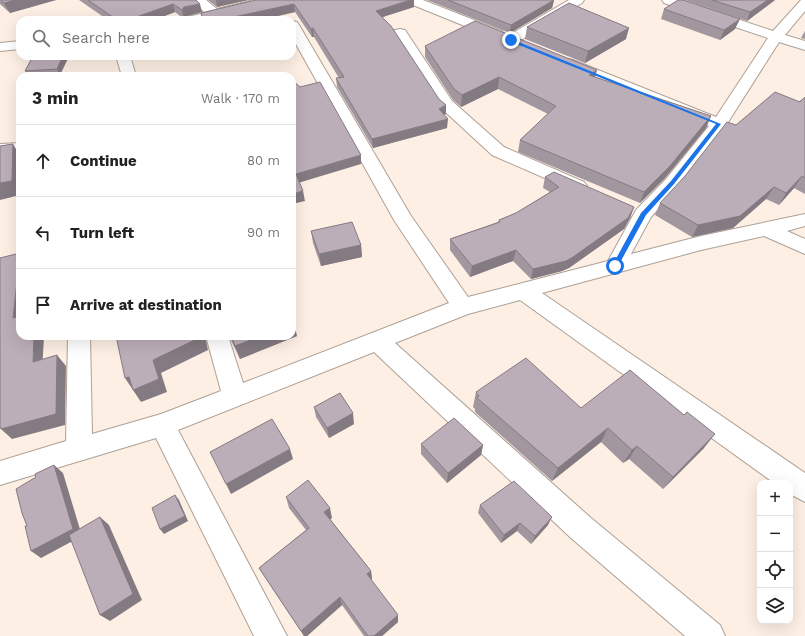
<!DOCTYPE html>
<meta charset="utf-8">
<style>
body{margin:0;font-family:"Work Sans",sans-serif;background:#f6f6f6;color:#222}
.controls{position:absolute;right:12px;bottom:12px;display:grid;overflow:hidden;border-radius:8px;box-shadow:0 4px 16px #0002}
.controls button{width:36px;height:36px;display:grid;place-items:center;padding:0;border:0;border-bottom:1px solid #e0e0e0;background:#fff;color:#222;font:20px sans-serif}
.stop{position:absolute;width:12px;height:12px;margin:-9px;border:3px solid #1a73e8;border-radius:50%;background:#fff}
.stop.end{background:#1a73e8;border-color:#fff;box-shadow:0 1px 4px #0008}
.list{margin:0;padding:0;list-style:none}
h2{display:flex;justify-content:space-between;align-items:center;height:52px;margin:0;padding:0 16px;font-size:17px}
h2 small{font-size:13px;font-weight:400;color:#767676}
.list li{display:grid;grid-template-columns:26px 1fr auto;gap:12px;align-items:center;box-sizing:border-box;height:72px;padding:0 16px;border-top:1px solid #e0e0e0}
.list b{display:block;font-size:15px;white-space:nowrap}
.list em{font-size:13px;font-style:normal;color:#767676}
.icon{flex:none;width:22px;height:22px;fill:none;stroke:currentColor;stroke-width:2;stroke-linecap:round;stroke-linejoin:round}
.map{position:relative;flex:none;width:805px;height:636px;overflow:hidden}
.search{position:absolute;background:#fff;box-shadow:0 4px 16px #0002;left:16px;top:16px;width:280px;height:44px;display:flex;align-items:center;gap:10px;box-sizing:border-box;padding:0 14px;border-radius:12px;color:#767676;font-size:15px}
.panel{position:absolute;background:#fff;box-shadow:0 4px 16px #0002;left:16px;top:72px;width:280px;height:268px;border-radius:12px}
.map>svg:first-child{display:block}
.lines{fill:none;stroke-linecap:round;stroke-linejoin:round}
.street-casing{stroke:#ada095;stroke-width:2}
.street{fill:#fff;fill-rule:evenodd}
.wall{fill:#a2969f}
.shaded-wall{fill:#847a82}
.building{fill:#bcaeb9;stroke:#847a82}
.route{fill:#1a73e8}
</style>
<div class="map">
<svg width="805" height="636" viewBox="0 0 805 636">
<rect width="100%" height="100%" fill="#fdefe3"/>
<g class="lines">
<!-- street casing -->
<g class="street-casing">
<path id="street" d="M192,0H206L217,9L254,0H275L273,3L207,20H185L187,17L205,13Z
M406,0H423L502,31L504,34L502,37H492L408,3Z
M569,0H584L582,3L516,43L511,44L506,43L504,40L506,37Z
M662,0H680L773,31L801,0H805V11L785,35L805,41V50L779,42L725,127L678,187L651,217L631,254L701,236L805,214V226L787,231L805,239V254L764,236L701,250L542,293L805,473V502L790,494V483H774L520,300L468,314L395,343L591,518L720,625L725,636H685L571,538L374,352L178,430L287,636H254L156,438L0,485V461L66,441L68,336H90L92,434L161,414L221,391L206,336H228L243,383L449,303L394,220L292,37V21L297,22L299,25L411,216L468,297L608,261L636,210L666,179L709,126L563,66L561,63L563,60L568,59L573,60L716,117L768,38L664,3Z
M400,29L405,30L452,101L504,147L584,182L587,186L584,190L578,192L572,190L492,155L440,107L393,33L395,30Z
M20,41V49L0,51V43Z
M116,56H130L136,76H122Z
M20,143V153L0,154V144Z"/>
</g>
<!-- street -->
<use href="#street" class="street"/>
</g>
<!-- wall -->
<path class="wall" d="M0,0H56L10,13L0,4Z
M79,0H196L202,12L187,16L184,19L175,12L154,20H108Z
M208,0H248L217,7Z
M256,0L414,7L383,17L446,114L444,115L447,128L373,148L337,87L336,78H339L314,37H312L295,12L260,20H203L201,13Z
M427,0H554L552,8L510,33Z
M685,0H775L747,21Z
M664,9L735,29L720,40L661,19Z
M527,27L626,39L585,63L525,39Z
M805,31V39L801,38Z
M425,46L595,77L711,116L706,128L665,178L640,203L518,152L520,140L548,114L498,89L461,107L453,100L425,57Z
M33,56H69L60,75L28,76L25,71Z
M805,97V194L794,188L779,205L766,199L733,228L692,237L655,215L660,203Z
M545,177L634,207L630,218L624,229L569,268L562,271L531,279L513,261L470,277L450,250V239L498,222L499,220L516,213L550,192L543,188Z
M311,231L361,245L362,257L321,266L313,243Z
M229,336H297L240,359Z
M476,392L581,408L704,448L663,489L629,459L623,463L601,442L552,481L475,412V409L473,407Z
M314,407L354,424L329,438L316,417Z
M421,444L483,445L481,455L447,483L421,454Z
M286,497L332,518L330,519L371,571L372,579L371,580L398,622L382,636H364L342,605L307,636H304L259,568L306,530L289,508Z
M480,505L548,525L531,544L517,531L501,543L478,513Z"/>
<!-- shaded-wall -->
<path class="shaded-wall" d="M15,0H56L10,13L4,3Z
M216,0H248L217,7Z
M410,0H414V7L376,19V11Z
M554,0L552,8L510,33L511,25Z
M768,0H775L747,21L750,12Z
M173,4L175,12L154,20H128Z
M200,4L202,12L187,16L184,19L182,10L184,7Z
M294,4L295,12L260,20H220Z
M740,19L735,29L720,40L724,30Z
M313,28L314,37H312L311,29Z
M629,28L626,39L585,63L588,51Z
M63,56H69L60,75L57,69Z
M597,70L594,81L589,75Z
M499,77L498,89L461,107L462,95Z
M446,105V114L438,118L439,109Z
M711,116L706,128L665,178L640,203L644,192Z
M448,119L447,128L373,148L372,139Z
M13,144L20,156V195L0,200V183Z
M361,155V164L298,183L296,174Z
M802,176L794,188L779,205L786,193Z
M774,187L766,199L733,228L692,237L698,225Z
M303,191L305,201L292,204V194Z
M634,207L630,218L624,229L569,268L562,271L531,279L533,269Z
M361,245L362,257L321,266L319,254Z
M516,250L513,261L470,277L472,266Z
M20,255V326L13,318Z
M292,323H294L297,336L240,359L235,346L261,336H292Z
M34,336H44L42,373L33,362Z
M202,336H205L208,350L161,373L167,392L141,402L125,378L153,360Z
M57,355L66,366L65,425L12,439L1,429Z
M353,413L354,424L329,438L327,428Z
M608,428L601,442L552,481L558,468Z
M715,434L704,448L663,489L673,477Z
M483,445L481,455L447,483L448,473Z
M637,446L629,459L623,463L632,450Z
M290,449L293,459L231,494L226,484Z
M54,465L63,473L82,536L41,558L31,551Z
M175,495L179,500L188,521L164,534L160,529Z
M330,508L332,518L327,522L324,512Z
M100,517L109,525L142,600L110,621L100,615Z
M552,517L548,525L531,544L535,536Z
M520,523L517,531L501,543L504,535Z
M371,571L372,579L368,583L367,574Z
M340,597L342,605L307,636H304L301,631Z
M398,615V622L382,636H374Z"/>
<!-- building -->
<path class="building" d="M1,0H15L4,3Z
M88,0H196L200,4L184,7L182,10L173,4L128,20H117Z
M256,0H410L376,11L391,26L439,99L446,105L439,109L448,119L372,139L336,78L344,77L313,28L311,29L294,4L220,20H203L201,13Z
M448,0H554L511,25Z
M678,0H683L740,19L724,30L664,9Z
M712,0H768L750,12Z
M569,3L629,28L588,51L527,27Z
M475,21L597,70L589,75L711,116L670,166L644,192L520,140L556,106L499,77L462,95L454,89L425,46Z
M33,56H63L57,69L25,71Z
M292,80L300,87L320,82L361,155L296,174L303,191L292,194Z
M775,92L800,102L805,97V178L802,176L786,193L774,187L740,216L698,225L660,203L685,176L727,122L736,125Z
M13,144L12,181L0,183V146Z
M554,172L634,207L628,218L573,257L566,261L533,269L516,250L472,266L450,239L500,222L499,220L516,213L559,187L545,177Z
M352,222L361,245L319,254L311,231Z
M20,253L13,318L20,316V336H34L33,362L57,355L56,414L1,429L0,426V258Z
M292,319L294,323H292Z
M116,336H203L153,360L159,379L133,390L129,377L125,378Z
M231,336H261L235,346Z
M526,358L581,408L630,370L684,415L687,412L715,434L673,477L637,446L632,450L608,428L558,468L477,398L479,396L476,392Z
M340,393L353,413L327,428L314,407Z
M454,418L483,445L448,473L421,444Z
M272,419L290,449L226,484L210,452Z
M54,465L73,529L31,551L25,526H27L22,513L16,489L36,477L35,474Z
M308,480L330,508L324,512L371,571L367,574L398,615L374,636H368L340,597L301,631L259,568L309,528L286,497Z
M514,481L552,517L535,536L520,523L504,535L480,505Z
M175,495L185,516L160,529L152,508Z
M100,517L133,594L100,615L69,535Z"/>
<!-- route -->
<path class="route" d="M511,39L721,124L674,184L646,215L617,268H612V266L641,213L671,181L716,124L509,41Z"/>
</svg>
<div class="controls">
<button>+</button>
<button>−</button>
<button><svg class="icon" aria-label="locate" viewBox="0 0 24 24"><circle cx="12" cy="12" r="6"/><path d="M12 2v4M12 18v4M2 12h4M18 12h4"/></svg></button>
<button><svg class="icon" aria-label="layers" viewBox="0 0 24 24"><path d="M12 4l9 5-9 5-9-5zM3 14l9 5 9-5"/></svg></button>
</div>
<div class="stop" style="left:615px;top:266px"></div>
<div class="stop end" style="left:511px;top:40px"></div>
<div class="search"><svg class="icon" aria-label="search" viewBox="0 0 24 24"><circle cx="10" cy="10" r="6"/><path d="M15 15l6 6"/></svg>Search here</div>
<section class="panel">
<h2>3 min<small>Walk · 170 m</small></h2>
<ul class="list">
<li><svg class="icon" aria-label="ahead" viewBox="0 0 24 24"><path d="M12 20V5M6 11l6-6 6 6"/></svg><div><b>Continue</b></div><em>80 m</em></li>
<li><svg class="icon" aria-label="left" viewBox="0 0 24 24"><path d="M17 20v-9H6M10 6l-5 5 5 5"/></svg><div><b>Turn left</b></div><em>90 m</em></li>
<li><svg class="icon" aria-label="arrive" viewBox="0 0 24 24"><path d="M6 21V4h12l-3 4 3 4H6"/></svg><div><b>Arrive at destination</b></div></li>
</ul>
</section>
</div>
